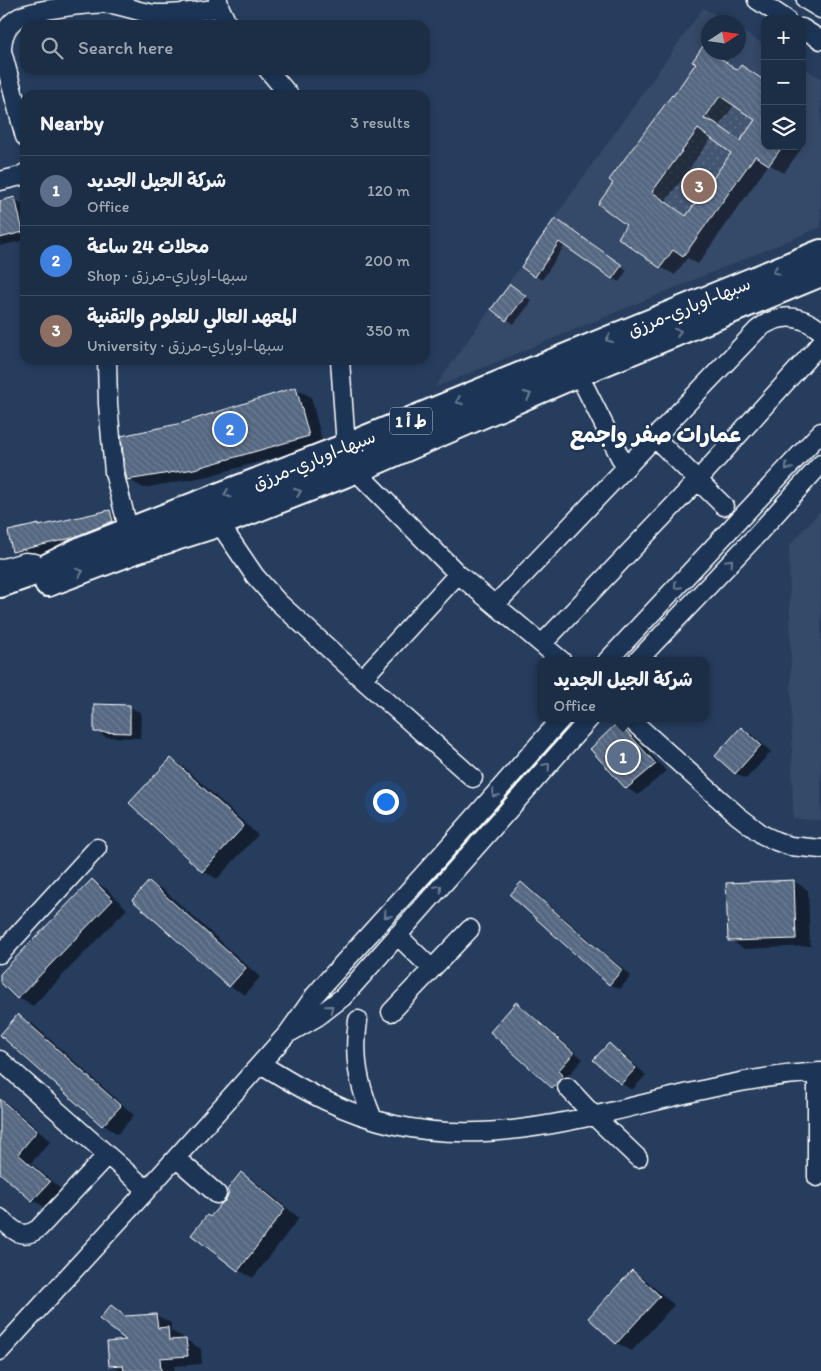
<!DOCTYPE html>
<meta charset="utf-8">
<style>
body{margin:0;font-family:Itim,"Playpen Sans Arabic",sans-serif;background:#293a51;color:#f1f3f6}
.controls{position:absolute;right:15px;top:15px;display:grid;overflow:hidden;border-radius:10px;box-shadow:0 2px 8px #0003}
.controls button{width:45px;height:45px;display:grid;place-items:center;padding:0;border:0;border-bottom:1px solid #3a4a5f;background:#1c2e46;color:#f1f3f6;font:25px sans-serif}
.compass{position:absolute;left:701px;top:15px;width:45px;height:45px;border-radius:50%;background:#1c2e46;box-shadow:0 2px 8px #0003;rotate:78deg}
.you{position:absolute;left:385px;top:801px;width:18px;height:18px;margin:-12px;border:4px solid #fff;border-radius:50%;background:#1a73e8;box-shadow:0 0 0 8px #1a73e833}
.badge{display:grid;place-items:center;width:32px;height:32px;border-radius:50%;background:#ff9aa2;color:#fff;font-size:16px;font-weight:700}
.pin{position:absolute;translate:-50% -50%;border:2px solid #fff;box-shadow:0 1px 5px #0006}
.popup{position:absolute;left:537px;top:657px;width:172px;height:65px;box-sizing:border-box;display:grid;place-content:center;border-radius:10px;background:#1c2e46;filter:drop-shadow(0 1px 4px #0005);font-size:16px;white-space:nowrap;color:#a0a8b3}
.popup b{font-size:19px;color:#f1f3f6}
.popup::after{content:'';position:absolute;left:50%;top:100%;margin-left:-10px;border:10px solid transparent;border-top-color:#1c2e46}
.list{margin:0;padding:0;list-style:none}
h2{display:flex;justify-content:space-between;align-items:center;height:65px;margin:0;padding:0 20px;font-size:21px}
h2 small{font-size:16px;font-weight:400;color:#a0a8b3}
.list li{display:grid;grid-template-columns:32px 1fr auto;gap:15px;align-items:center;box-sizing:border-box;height:70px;padding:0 20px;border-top:1px solid #3a4a5f}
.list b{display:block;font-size:19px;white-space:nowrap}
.list p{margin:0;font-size:16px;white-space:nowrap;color:#a0a8b3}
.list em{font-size:16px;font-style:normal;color:#a0a8b3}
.icon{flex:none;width:28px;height:28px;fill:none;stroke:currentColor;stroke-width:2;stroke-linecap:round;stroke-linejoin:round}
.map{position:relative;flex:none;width:821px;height:1371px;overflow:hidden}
.search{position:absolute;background:#1c2e46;box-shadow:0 2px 8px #0003;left:20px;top:20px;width:410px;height:55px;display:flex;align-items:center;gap:12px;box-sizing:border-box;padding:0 18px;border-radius:15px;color:#a0a8b3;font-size:19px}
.panel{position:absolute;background:#1c2e46;box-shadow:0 2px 8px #0003;left:20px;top:90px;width:410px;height:275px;border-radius:15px}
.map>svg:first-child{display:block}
.built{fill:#344a68}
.grass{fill:url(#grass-dots);stroke:#a0aab8}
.shadow{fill:#0007;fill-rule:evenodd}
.building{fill:url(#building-back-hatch);stroke:#fff;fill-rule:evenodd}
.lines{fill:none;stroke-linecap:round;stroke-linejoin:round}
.minor-casing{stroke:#fff;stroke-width:21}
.highway-casing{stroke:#fff;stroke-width:30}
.minor{stroke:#1d3557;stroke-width:18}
.highway{stroke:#1d3557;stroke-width:26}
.oneway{stroke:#6c7c92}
.labels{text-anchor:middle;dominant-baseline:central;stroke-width:4.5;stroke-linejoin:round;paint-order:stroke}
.shield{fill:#1d3557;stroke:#bbc2cd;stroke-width:1}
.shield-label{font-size:16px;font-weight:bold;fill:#fff}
.street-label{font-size:18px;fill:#fff;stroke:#1d3557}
.district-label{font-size:22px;font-weight:bold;fill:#fff;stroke:#1d3557}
</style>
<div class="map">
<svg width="821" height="1371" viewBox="0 0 821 1371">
<defs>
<pattern id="grass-dots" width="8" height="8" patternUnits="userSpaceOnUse" patternTransform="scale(1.25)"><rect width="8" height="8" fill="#425672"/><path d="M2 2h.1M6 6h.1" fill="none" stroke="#5e6f87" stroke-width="1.8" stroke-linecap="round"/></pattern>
<pattern id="building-back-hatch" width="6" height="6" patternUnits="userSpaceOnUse" patternTransform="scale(1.25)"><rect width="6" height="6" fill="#556781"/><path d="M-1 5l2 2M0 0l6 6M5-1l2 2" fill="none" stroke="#6e7e94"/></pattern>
</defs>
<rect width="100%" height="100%" fill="#263d5e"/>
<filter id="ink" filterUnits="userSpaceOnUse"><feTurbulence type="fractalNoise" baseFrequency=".02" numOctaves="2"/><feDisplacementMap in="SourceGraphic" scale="10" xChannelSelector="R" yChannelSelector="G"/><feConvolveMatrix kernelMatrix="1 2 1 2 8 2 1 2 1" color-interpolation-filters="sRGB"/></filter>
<g filter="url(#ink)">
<!-- built -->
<path class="built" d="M703,8L728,22H708V52H738L739,29L765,45V146H802V67L821,78V227L434,388Z
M821,510V820L793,819L789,546Z"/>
<!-- grass -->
<path class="grass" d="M720,96L755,120L740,141L706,116Z
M698,129L731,153L686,216L652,192Z"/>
<!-- shadow -->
<path class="shadow" d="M706,44L708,45V52H721L728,58L725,61L738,71L741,66L765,81V146H798L801,149L784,173L769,164L698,264L687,258L675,275L660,267L628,225L674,98L698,63L694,61ZM735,104L757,120L742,142L719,126ZM712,137L733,152L687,216L666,201Z
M14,199L25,205V240L0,246V202Z
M556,219L627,270L619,282L565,245L542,280L536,276Z
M517,290L532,301L514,324L493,309Z
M296,389L311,397L323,444L209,476L143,488L128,479L182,424Z
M110,512L121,518L123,527L83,544L24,557L13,551L39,525L42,527Z
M130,707L141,713L140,738L106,737L95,731Z
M618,724L629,730L666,771L638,795L627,788L592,749Z
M741,728L752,734L771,752L746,779L735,773Z
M171,759L185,768L258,835L217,879L203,871Z
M92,881L107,889L127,909L33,1006L18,998L0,980V976Z
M794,881L808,890L810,946L744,949L730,940Z
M149,882L164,890L260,977L245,995L230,986L134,900Z
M521,883L531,889L631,976L620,989L610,984Z
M517,1004L526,1010L583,1059L566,1078L572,1083L562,1093L553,1087Z
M18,1016L33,1024L134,1115L118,1134L103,1125L2,1035Z
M609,1045L620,1051L646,1075L632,1090L621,1083Z
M0,1099L11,1106L51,1141L31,1163L63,1191L48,1209L33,1200L0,1171Z
M241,1173L256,1182L299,1218L253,1278L238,1270L211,1219L226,1201Z
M632,1271L646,1280L674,1305L632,1351L617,1343L590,1318Z
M111,1306L128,1317L156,1315L171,1323V1331L183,1337V1341L186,1340L201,1349L202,1364L174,1366L175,1371H121L110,1365L129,1341Z"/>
<!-- building -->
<path class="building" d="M703,46L708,50V52H712L737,70L741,65L765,81V146H783L769,165L755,156L683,257L673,250L660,268L618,238L626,225L598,204L613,183L609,180L672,95L673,96L696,63L692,62ZM720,96L755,120L740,141L714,122L704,119ZM698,129L731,153L686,216L652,192Z
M15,197L23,232L0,238V201Z
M555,218L622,265L612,279L559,242L535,277L521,267Z
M510,284L526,296L506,321L491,309Z
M296,387L309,436L194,469L127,480L125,470L121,436L182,423Z
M110,510L113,521L72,538L12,552L8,531L39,524V526Z
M94,704L130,705V733L94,732Z
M618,722L656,764L626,789L590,749Z
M741,727L761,745L735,774L715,756Z
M171,758L244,826L202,872L129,803Z
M92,879L113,900L17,999L0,982V974Z
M794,880L796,939L728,941L726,883Z
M149,881L246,968L229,987L132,900Z
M521,882L622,970L609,985L510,895Z
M516,1002L574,1053L558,1071L563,1076L552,1088L490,1032Z
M18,1014L121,1106L102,1126L0,1035Z
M609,1043L636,1068L621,1084L593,1060Z
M0,1099L37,1131L18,1154L50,1182L32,1201L0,1173Z
M241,1172L285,1209L238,1271L191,1235L207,1215L210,1217L221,1204L225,1201L229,1193L227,1190Z
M632,1270L660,1296L616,1344L588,1318Z
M111,1305L125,1316L156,1314L158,1328L168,1327L169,1340L186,1339L188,1356L160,1358L161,1371H124L123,1365L109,1366L107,1342L126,1340L99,1319Z"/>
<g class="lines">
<!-- minor casing -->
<g class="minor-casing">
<path id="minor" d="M218,0L220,8L228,25
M757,0L786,19
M806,0L821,9
M802,28L821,40
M268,70L289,95
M25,137L2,51C2,38 6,25 18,18C29,10 96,2 111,4C126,6 140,13 156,14C177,15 199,11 220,8
M0,181L21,176L25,173
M107,360L108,404L114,472L129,532
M340,360L346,447L348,456L355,470L458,574L562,661
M578,373L625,467
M654,437L724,506
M219,523L255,576L278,602L362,679L473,778
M0,569L25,562L35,563
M495,605L757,330C778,313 800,313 821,331
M542,644L698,480L821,343
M607,661L821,432
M637,661L754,538L821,464
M362,679L458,574
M629,718L737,815L763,835L776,841L790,846L821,849
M397,935L432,969
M0,954L97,848
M391,1012L470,929
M358,1020C353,1057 358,1084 373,1119
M291,1032L317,1017L343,997L590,718
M0,1060L147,1190
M261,1064C304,1091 345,1114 395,1125C503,1149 611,1109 716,1087C751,1079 786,1074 821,1072
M817,1072V1177
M567,1087L594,1116L638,1158
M176,1158L217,1194
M0,1218C13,1230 22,1241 39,1228L107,1155
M0,1351L147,1190L288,1033L315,995L327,981L442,854L562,718"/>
</g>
<!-- highway casing -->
<g class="highway-casing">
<path id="highway" d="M48,583L138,549L219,523L355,470L578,373L821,273
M0,584L46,568L86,548L346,447L821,253"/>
</g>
<!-- minor -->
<use href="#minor" class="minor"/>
<!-- highway -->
<use href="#highway" class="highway"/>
</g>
<!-- one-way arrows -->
<defs><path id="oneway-chevron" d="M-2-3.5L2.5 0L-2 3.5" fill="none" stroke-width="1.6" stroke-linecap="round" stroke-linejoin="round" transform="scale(1.25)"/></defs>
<g class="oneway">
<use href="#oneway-chevron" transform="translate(776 271) rotate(158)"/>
<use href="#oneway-chevron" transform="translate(678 332) rotate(-22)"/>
<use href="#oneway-chevron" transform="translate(609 339) rotate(158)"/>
<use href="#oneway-chevron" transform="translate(528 395) rotate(-24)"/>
<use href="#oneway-chevron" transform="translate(459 401) rotate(158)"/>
<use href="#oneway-chevron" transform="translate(788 467) rotate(133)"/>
<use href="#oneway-chevron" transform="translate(298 492) rotate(-21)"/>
<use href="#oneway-chevron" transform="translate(227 494) rotate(159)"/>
<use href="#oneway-chevron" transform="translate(730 562) rotate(-47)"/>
<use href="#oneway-chevron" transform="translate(80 572) rotate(-20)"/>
<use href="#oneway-chevron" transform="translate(677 586) rotate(133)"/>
<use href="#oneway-chevron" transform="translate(547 766) rotate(-48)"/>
<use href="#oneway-chevron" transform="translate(495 794) rotate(131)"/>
<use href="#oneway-chevron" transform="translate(439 888) rotate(-49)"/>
<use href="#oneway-chevron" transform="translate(387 915) rotate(132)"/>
<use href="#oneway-chevron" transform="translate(330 1008) rotate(-39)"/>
</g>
</g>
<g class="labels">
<!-- shield labels -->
<rect class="shield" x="390" y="407.5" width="42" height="27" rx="4"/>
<g class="shield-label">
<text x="411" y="421">ط أ 1</text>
</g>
<!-- street labels -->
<g class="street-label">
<text transform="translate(689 307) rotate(-22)">سبها-اوباري-مرزق</text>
<text transform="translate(314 460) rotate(-22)">سبها-اوباري-مرزق</text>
</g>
<!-- district labels -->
<g class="district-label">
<text x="656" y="434">عمارات صفر واجمع</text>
</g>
</g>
</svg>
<div class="controls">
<button>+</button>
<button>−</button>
<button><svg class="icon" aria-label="layers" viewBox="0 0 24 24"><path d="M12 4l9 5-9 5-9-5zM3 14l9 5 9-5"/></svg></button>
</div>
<svg class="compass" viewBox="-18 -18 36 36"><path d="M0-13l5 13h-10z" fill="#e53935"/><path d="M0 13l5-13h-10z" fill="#a0a8b3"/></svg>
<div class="you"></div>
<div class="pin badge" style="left:623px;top:757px;background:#5c6f8a">1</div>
<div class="popup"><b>شركة الجيل الجديد</b>Office</div>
<div class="pin badge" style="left:230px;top:429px;background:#3f7fe0">2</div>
<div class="pin badge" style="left:699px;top:186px;background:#8d6e63">3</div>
<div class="search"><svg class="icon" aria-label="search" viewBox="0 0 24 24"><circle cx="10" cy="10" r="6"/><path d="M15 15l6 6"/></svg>Search here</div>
<section class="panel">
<h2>Nearby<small>3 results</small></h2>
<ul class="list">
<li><span class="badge" style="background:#5c6f8a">1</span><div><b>شركة الجيل الجديد</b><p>Office</p></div><em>120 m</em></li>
<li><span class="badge" style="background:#3f7fe0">2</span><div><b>محلات 24 ساعة</b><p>Shop · سبها-اوباري-مرزق</p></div><em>200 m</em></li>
<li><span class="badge" style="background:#8d6e63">3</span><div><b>المعهد العالي للعلوم والتقنية</b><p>University · سبها-اوباري-مرزق</p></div><em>350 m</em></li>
</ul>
</section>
</div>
